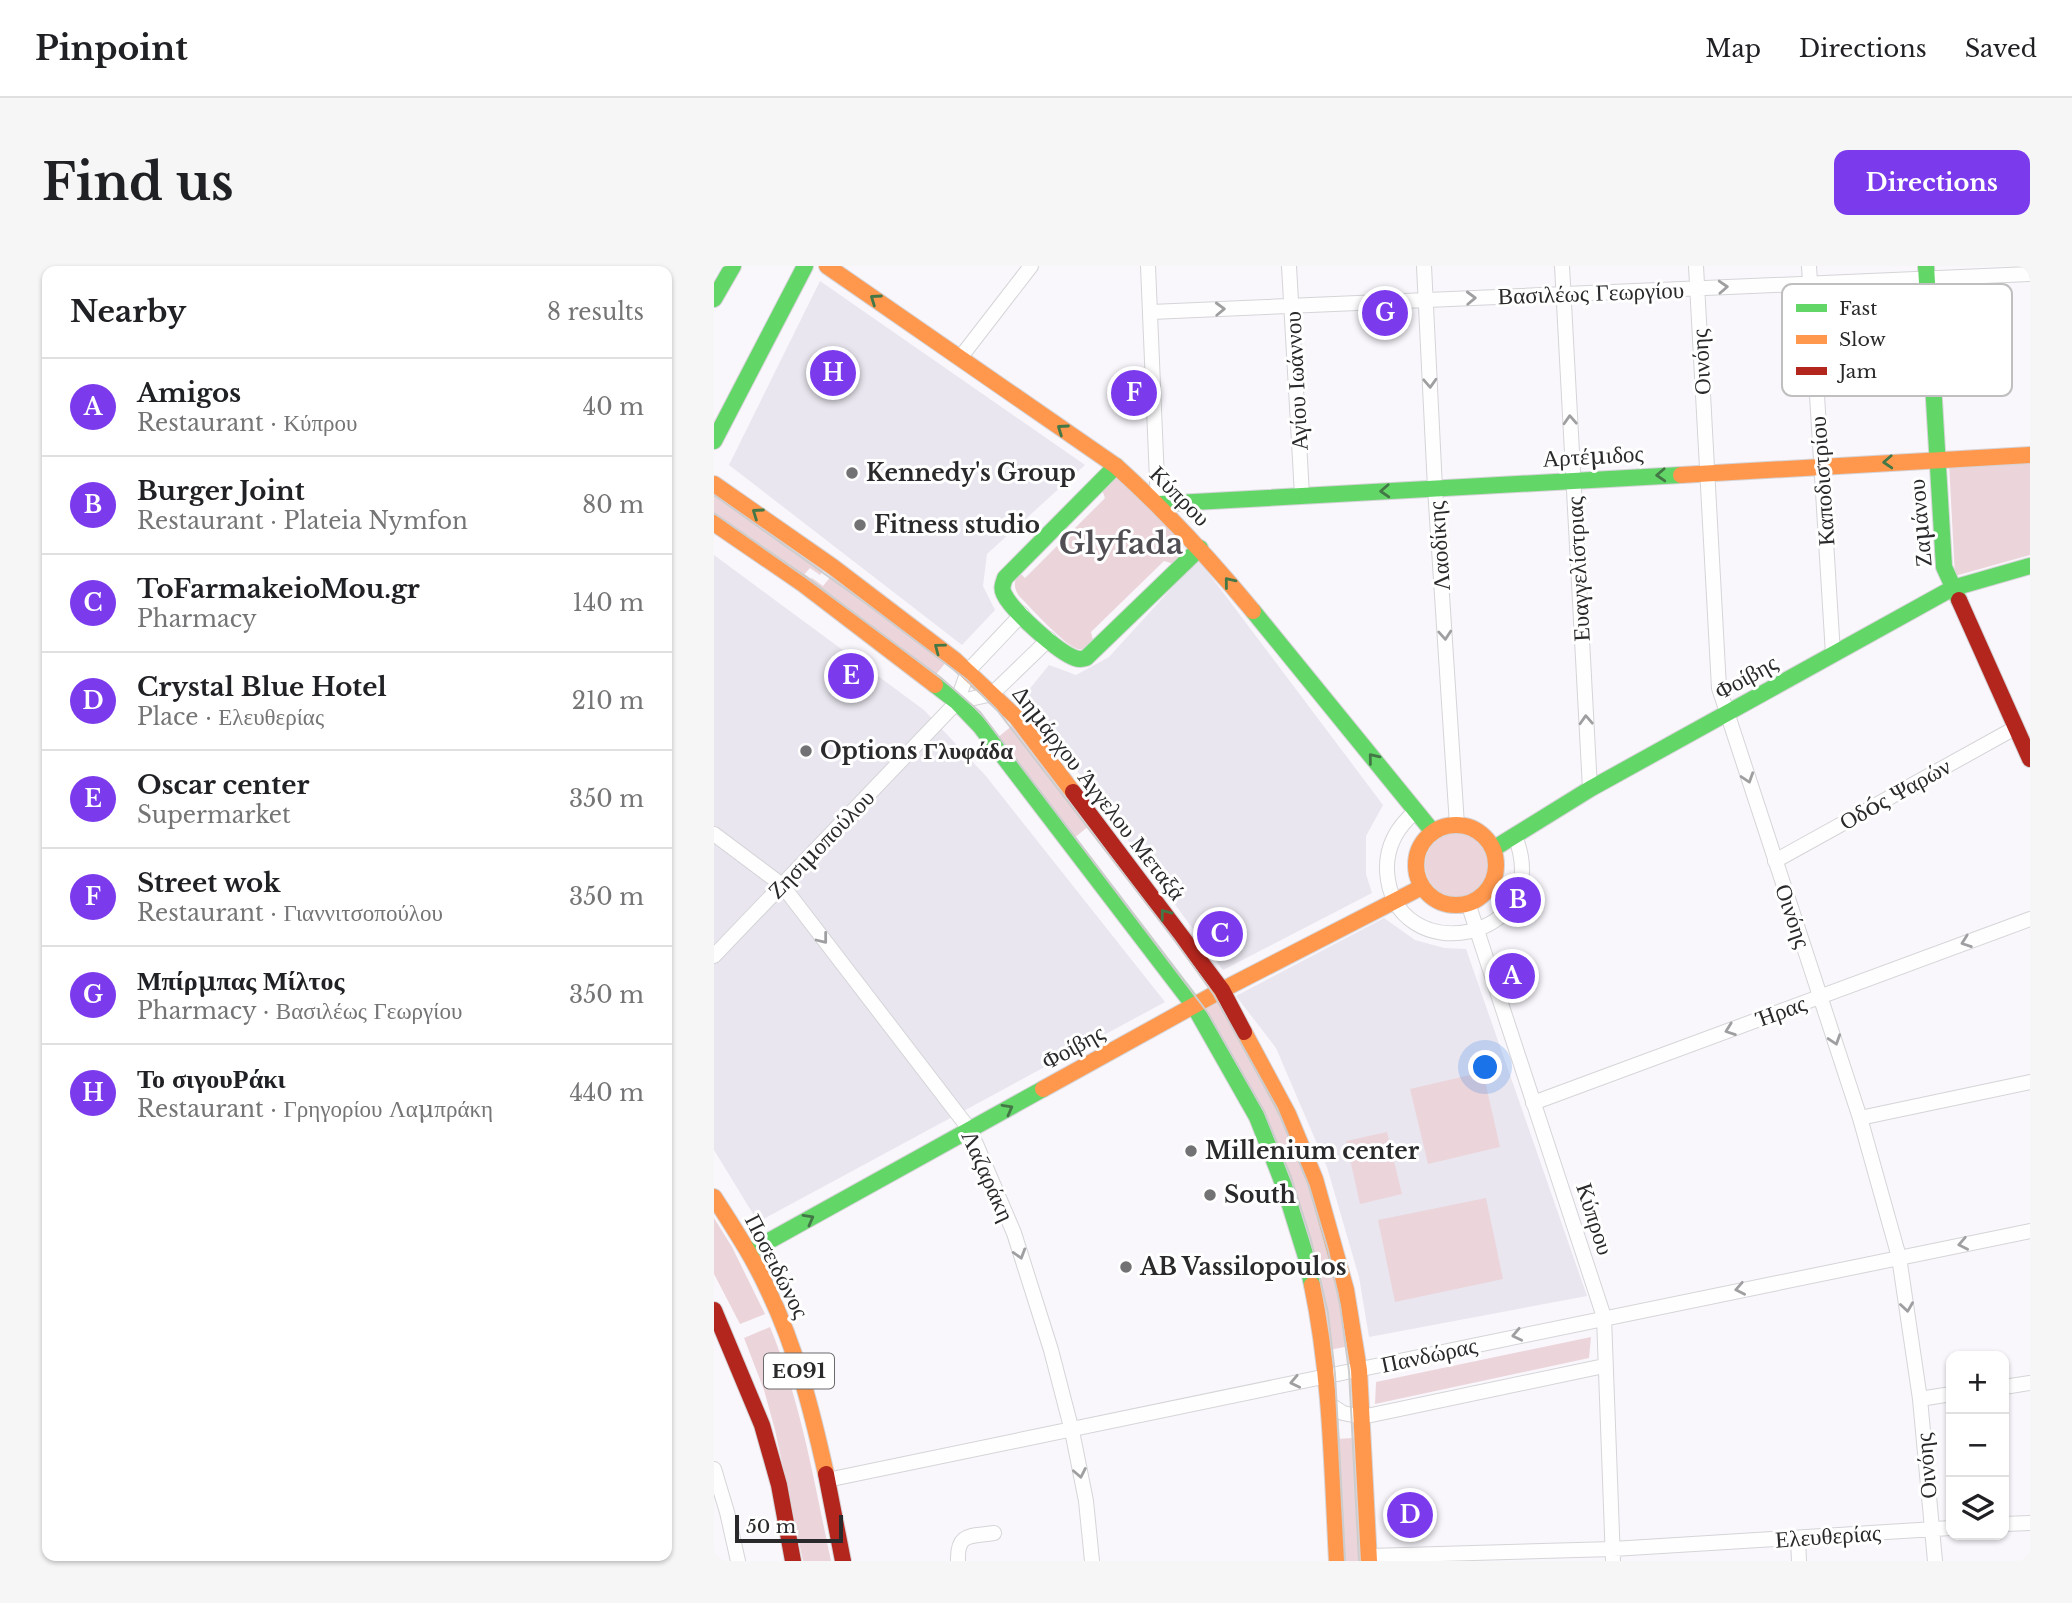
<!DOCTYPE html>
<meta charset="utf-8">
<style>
body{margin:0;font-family:"Libre Baskerville",serif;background:#f6f6f6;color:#202124}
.controls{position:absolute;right:21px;bottom:21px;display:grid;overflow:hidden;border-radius:14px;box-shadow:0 2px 5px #0004}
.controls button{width:63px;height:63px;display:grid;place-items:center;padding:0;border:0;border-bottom:2px solid #e0e0e0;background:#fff;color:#202124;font:35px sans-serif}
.scale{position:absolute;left:21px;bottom:18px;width:108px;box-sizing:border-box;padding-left:7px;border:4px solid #2a292b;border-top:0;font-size:19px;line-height:24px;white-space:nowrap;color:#2a292b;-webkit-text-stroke:5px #fff;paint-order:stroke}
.you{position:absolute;left:772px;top:802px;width:24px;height:24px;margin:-18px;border:5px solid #fff;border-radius:50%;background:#1a73e8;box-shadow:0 0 0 10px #1a73e833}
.badge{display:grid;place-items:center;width:46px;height:46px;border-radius:50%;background:#7c3aed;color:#fff;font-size:23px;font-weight:700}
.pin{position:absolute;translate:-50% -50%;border:4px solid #fff;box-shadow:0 2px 7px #0006}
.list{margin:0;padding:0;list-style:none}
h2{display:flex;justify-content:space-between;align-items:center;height:91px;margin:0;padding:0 28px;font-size:30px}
h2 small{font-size:23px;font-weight:400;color:#757577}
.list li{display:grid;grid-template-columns:46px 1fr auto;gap:21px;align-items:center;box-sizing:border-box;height:98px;padding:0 28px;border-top:2px solid #e0e0e0}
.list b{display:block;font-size:26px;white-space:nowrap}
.list p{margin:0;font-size:23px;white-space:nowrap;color:#757577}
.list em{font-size:23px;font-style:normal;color:#757577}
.icon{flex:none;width:38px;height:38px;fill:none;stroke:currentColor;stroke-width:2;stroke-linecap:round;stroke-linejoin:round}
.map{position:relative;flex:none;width:1316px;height:1295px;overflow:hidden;border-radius:14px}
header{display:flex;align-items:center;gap:42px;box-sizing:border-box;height:98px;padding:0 35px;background:#fff;border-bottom:2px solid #e0e0e0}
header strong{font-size:33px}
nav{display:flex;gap:38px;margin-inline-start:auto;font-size:24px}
.intro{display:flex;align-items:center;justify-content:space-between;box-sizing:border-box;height:168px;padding:0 42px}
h1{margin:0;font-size:49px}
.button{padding:18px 32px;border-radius:14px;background:#7c3aed;color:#fff;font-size:24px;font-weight:700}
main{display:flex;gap:42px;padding:0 42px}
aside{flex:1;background:#fff;border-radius:14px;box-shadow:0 2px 5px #0004}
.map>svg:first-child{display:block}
.built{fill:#e9e6ef}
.green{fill:#ebd5da}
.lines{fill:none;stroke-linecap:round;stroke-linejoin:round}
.street-casing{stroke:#d5d4d7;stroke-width:16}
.fast-casing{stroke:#d5d4d7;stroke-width:18}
.slow-casing{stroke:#d5d4d7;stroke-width:18}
.jam-casing{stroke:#d5d4d7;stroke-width:18}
.street{stroke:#fefeff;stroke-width:14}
.fast{stroke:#63d668;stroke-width:16}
.slow{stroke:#ff974d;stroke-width:16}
.jam{stroke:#b3261e;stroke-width:16}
.tram{stroke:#cecdce;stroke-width:2}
.oneway{stroke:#9f9ea0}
.oneway2{stroke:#447746}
.poi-dot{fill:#727174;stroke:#fff;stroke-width:2.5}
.labels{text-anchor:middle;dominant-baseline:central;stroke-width:6;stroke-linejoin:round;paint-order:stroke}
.shield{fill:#fff;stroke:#6a696b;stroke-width:2}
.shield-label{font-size:21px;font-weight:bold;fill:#2a292b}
.street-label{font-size:23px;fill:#2a292b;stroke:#fff}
.poi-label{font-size:23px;font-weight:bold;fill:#2a292b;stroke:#fff;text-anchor:start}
.district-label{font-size:30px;font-weight:bold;fill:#514f54;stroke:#fff}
.key{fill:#fff;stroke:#bfbfbf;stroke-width:2}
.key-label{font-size:19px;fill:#2a292b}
</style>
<header>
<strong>Pinpoint</strong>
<nav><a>Map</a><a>Directions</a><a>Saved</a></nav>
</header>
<div class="intro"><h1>Find us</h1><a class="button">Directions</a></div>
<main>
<aside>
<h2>Nearby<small>8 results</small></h2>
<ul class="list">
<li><span class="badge">A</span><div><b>Amigos</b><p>Restaurant · Κύπρου</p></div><em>40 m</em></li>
<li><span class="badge">B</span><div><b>Burger Joint</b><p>Restaurant · Plateia Nymfon</p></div><em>80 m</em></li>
<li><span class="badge">C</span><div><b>ToFarmakeioMou.gr</b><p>Pharmacy</p></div><em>140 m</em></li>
<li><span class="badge">D</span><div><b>Crystal Blue Hotel</b><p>Place · Ελευθερίας</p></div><em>210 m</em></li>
<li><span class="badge">E</span><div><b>Oscar center</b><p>Supermarket</p></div><em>350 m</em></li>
<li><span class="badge">F</span><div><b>Street wok</b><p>Restaurant · Γιαννιτσοπούλου</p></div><em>350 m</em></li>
<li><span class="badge">G</span><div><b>Μπίρμπας Μίλτος</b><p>Pharmacy · Βασιλέως Γεωργίου</p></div><em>350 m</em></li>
<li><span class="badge">H</span><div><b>Το σιγουΡάκι</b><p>Restaurant · Γρηγορίου Λαμπράκη</p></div><em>440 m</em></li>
</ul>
</aside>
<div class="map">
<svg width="1316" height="1295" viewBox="0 0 1316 1295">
<rect width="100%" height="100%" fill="#f9f7fc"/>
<!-- built -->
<path class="built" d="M106,15L371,199L273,288L269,320L281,344L248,379L15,199Z
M0,289L210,444L271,509L451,736L44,956L0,884Z
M484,293L669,539L652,570V608L658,627L509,704L309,431L335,399L362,409L395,391Z
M670,652L701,674L730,682L752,683L873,1030L655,1071L645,1011L613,901L562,782L522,730Z"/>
<!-- green -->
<path class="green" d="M1316,194V289L1241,310L1235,198Z
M403,212L470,275L469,286L460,298L450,295L377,366L380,378C375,381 370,385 364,383C351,380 317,342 305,330C299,321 300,315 305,306L311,312L391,232L387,221Z
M0,225L110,303L106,309L96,302L88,311L0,251Z
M118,309L233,395L219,412L95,316L98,312L109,320Z
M299,459L376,559L359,573L283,472Z
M711 599a32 32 0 1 1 64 0a32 32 0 1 1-64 0Z
M506,734L547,804L603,937L636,1080L615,1084L605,1020L488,744Z
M769,806L786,881L714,898L696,823Z
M673,866L688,928L646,938L632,875Z
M772,932L789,1013L681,1036L664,954Z
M0,952L18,981L51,1048L26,1058L0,1008Z
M56,1061C87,1136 100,1215 117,1295H89L61,1164L50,1124L30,1072Z
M877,1071L875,1092L661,1138L662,1116Z
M641,1172L648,1295H629L621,1173Z"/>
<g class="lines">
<!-- street casing -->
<g class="street-casing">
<path id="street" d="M434,0L444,238
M575,0L588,229
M710,0L721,222L743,559
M848,0L876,523
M982,0L1005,422L1146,852L1185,991L1206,1133L1221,1295
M1095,0L1119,388
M437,46L1316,8
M246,92L317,0
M243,436L278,428L335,373
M702,545C684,560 672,580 673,605C679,706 843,677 801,570
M0,568L68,619L256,864L300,967L337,1084L358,1165L372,1235L378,1295
M1061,595L1301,462
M754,637L890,1051L899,1295
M0,690L243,436L254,405L308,348
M819,837L1316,653
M1146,852L1316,816
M1290,1121L1316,1117
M1206,1133L1237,1128
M615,1138L629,1147L648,1151L890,1100
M0,1203L13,1246L24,1295
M113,1214C515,1133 914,1045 1316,965
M1290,1258L1316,1257
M1084,1273L1085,1295
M655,1290L899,1283L1237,1262
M244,1295C243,1266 256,1271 280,1267"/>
</g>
<!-- fast casing -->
<g class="fast-casing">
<path id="fast" d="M1212,0L1230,301L1245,334
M0,33L19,0
M0,175L91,0
M402,200L291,312C289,318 287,322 290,328C298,345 344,386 361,392C366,394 367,393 372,392L486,282
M444,238L967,209
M539,345L719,566
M221,419L243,436L266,460L480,740L543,851L570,920L592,991L598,1019
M779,583L876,523L1239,322L1316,300
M35,986L329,823"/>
</g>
<!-- slow casing -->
<g class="slow-casing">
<path id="slow" d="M113,0L402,200C452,245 496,293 539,345
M967,209L1316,189
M0,218L119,301L241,394L302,451L359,526
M0,257L89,318L221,419
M702 599a40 40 0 1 1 80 0a40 40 0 1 1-80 0Z
M530,766L574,848L601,913L632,1024L645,1104L655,1295
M329,823L508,724L708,621
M0,931C19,961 39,991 54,1024C82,1082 98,1145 112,1208
M598,1019C617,1110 618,1203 623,1295"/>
</g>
<!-- jam casing -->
<g class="jam-casing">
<path id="jam" d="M1245,334L1316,493
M359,526L508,724L530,766
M0,1044L48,1159L65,1219L79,1295
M112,1208L129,1295"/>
</g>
<!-- street -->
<use href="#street" class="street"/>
<!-- fast -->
<use href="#fast" class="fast"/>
<!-- slow -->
<use href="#slow" class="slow"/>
<!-- jam -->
<use href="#jam" class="jam"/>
<!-- tram -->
<path class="tram" d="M0,229L150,336L252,413L283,444L459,672L500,729L563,842L595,920L614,984L626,1039L635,1105L645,1295
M0,247L94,313L226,411L266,446L494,747L550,845L577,911L597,974L614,1047L621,1108L631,1295"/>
</g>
<!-- one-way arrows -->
<defs><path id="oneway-chevron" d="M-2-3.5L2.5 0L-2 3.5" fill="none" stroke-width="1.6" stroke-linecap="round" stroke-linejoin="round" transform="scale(1.75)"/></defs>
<g class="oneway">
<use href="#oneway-chevron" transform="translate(1009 21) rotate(-3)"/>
<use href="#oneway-chevron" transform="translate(757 32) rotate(-2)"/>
<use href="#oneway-chevron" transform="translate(506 43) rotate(-2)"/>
<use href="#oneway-chevron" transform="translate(716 117) rotate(87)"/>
<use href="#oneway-chevron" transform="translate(856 154) rotate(-93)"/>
<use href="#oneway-chevron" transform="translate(731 369) rotate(86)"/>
<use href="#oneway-chevron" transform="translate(872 454) rotate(-93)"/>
<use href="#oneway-chevron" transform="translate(1034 512) rotate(72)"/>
<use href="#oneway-chevron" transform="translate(109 673) rotate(52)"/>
<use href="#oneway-chevron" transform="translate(1252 676) rotate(160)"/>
<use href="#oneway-chevron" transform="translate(1016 764) rotate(160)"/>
<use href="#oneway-chevron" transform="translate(1121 774) rotate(72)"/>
<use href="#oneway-chevron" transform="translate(1249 978) rotate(169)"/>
<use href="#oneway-chevron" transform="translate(306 988) rotate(73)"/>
<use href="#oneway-chevron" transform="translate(1026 1023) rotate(169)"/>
<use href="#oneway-chevron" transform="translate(1193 1041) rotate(82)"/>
<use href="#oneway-chevron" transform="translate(803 1069) rotate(168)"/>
<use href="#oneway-chevron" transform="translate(581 1116) rotate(168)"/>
<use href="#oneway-chevron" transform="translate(366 1207) rotate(79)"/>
</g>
<g class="oneway2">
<use href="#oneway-chevron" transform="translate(161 33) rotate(-145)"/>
<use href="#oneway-chevron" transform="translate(348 163) rotate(-145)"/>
<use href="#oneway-chevron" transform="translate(1174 196) rotate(177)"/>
<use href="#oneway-chevron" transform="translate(947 209) rotate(177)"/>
<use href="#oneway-chevron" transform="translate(671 225) rotate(177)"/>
<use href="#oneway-chevron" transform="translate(43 247) rotate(-145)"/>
<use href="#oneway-chevron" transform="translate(515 316) rotate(-129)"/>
<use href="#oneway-chevron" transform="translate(225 382) rotate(-143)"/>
<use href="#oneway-chevron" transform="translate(659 492) rotate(-129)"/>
<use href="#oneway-chevron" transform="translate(451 648) rotate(-127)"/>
<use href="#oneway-chevron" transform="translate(294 843) rotate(-29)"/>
<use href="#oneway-chevron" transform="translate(95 953) rotate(-29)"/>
</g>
<!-- markers -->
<g class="poi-dot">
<circle cx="138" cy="207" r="7"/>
<circle cx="146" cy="259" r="7"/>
<circle cx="92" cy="485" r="7"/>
<circle cx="477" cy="885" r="7"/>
<circle cx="496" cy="929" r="7"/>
<circle cx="412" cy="1001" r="7"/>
</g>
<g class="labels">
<!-- shield labels -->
<rect class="shield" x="50" y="1087.5" width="70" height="35" rx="5"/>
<g class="shield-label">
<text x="85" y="1105">ΕΟ91</text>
</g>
<!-- street labels -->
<g class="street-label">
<text transform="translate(877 27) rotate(-2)">Βασιλέως Γεωργίου</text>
<text transform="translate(987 96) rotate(-93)">Οινόης</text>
<text transform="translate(582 115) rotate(-93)">Αγίου Ιωάννου</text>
<text transform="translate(879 190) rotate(-3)">Αρτέμιδος</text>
<text transform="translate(1108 215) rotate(-94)">Καποδιστρίου</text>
<text transform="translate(466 230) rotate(45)">Κύπρου</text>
<text transform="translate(1206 257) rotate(-95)">Ζαμάνου</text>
<text transform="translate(725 280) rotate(-94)">Λαοδίκης</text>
<text transform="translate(864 303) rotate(-93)">Ευαγγελίστριας</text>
<text transform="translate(1032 411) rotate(-29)">Φοίβης</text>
<text transform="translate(385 527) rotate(52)">Δημάρχου Άγγελου Μεταξά</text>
<text transform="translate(1181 528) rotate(-29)">Οδóς Ψαρών</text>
<text transform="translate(107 578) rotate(-46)">Ζησιμοπούλου</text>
<text transform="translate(1079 650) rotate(71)">Οινόης</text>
<text transform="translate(1067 745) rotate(-20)">Ήρας</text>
<text transform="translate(359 781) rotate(-29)">Φοίβης</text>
<text transform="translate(274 910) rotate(66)">Λαζαράκη</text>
<text transform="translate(881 953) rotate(72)">Κύπρου</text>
<text transform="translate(63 1000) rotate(63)">Ποσειδώνος</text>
<text transform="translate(715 1089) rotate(-12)">Πανδώρας</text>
<text transform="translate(1212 1200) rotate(-95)">Οινόης</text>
<text transform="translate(1114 1270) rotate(-4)">Ελευθερίας</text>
</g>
<!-- poi labels -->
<g class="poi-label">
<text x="152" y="207">Kennedy's Group</text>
<text x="160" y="259">Fitness studio</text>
<text x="106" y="485">Options Γλυφάδα</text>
<text x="491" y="885">Millenium center</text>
<text x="510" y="929">South</text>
<text x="426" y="1001">AB Vassilopoulos</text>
</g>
<!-- district labels -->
<g class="district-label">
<text x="407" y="277">Glyfada</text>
</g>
</g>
<!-- legend -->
<rect x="1068" y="18" width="230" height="112" rx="10" class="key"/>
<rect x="1082" y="38" width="31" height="8" fill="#63d668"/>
<rect x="1082" y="69" width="31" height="9" fill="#ff974d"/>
<rect x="1082" y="101" width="31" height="8" fill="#b3261e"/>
<g class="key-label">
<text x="1125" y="49">Fast</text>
<text x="1125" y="80">Slow</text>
<text x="1125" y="112">Jam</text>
</g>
</svg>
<div class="controls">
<button>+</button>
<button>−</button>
<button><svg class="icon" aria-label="layers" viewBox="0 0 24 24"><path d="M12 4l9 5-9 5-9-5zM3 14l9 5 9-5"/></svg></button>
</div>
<div class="scale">50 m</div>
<div class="you"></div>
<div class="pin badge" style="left:798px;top:710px">A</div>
<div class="pin badge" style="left:804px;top:634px">B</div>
<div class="pin badge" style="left:506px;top:668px">C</div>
<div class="pin badge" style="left:696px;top:1249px">D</div>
<div class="pin badge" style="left:137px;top:410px">E</div>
<div class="pin badge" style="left:420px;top:127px">F</div>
<div class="pin badge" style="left:671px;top:47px">G</div>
<div class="pin badge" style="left:119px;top:107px">H</div>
</div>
</main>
